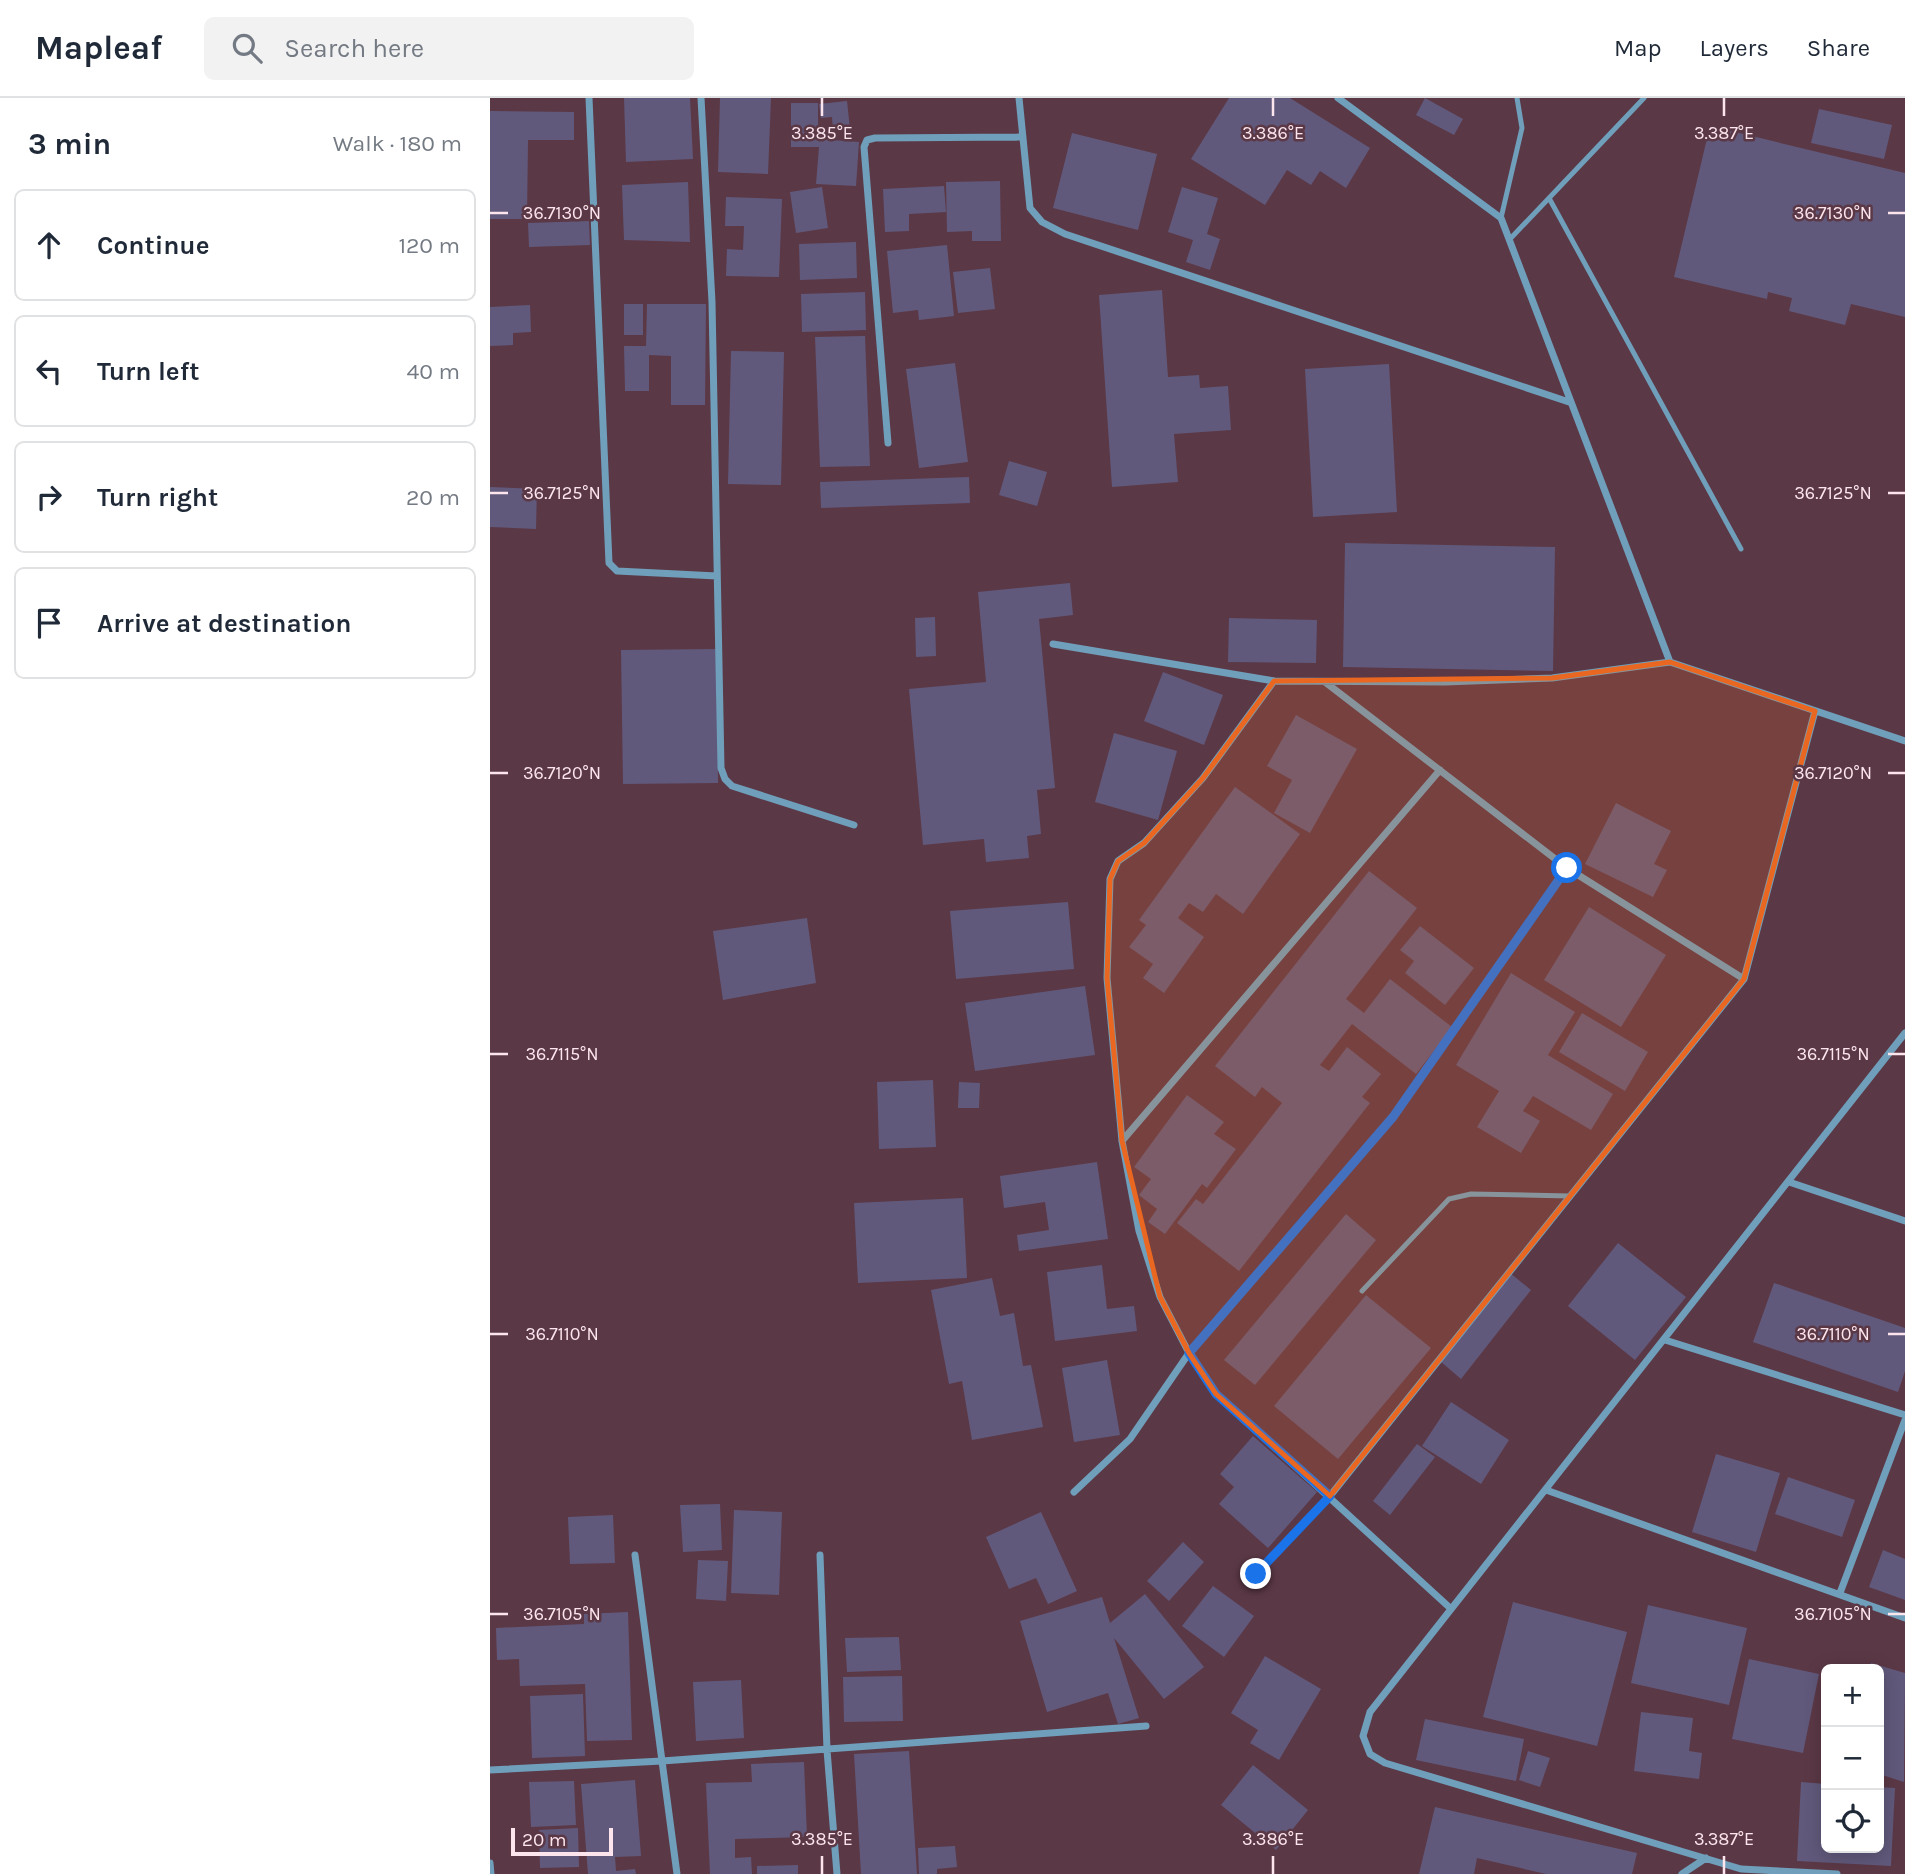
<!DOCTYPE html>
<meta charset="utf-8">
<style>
body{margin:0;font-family:Karla,sans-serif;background:#f2f2f3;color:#1f2937}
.controls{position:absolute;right:21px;bottom:21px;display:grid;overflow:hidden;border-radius:10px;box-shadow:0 4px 18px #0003}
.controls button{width:63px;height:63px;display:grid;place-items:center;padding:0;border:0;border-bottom:2px solid #e0e1e3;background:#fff;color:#1f2937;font:35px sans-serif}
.scale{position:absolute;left:21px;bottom:18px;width:102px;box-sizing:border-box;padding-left:7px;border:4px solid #fce5ed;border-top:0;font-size:19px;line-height:24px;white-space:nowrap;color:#fce5ed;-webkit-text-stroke:5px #5b3846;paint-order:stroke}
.stop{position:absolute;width:21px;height:21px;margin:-16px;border:5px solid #1a73e8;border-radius:50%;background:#fff}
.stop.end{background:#1a73e8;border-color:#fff;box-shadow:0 2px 7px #0008}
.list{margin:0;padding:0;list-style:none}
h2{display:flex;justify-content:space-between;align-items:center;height:91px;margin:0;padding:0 28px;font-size:30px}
h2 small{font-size:23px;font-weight:400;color:#747a83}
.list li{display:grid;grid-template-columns:46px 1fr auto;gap:21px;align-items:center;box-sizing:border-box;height:112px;margin:0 14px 14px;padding:0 14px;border:2px solid #e0e1e3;border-radius:10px}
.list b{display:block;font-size:26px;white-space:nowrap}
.list em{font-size:23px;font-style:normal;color:#747a83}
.icon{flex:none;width:38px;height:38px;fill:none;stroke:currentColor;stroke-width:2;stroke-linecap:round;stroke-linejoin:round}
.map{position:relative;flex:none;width:1415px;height:1776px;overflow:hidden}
header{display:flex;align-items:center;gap:42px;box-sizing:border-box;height:98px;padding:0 35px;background:#fff;border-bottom:2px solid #e0e1e3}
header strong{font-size:33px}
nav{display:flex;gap:38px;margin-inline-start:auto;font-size:24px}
.search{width:490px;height:63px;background:#f2f2f3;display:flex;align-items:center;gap:18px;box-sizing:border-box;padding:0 24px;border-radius:10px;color:#747a83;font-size:26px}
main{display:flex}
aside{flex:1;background:#fff}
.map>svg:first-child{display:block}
.building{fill:#61597b}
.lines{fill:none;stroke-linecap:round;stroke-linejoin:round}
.lane{stroke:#6f9fba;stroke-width:5}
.street{stroke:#6f9fba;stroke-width:7}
.route{stroke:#1a73e8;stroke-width:9}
.marked{fill:#ea6722;fill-opacity:0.2;stroke:#ea6722;stroke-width:5;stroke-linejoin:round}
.ticks{fill:none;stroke:#fce5ed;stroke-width:2.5}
.ticks-label{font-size:18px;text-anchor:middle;fill:#fce5ed;stroke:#5b3846;stroke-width:5;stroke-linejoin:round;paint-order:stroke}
</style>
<header>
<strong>Mapleaf</strong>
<div class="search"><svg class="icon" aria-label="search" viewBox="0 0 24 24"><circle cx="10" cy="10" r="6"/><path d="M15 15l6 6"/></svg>Search here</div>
<nav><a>Map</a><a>Layers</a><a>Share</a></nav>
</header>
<main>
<aside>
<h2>3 min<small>Walk · 180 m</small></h2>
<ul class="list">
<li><svg class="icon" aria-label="ahead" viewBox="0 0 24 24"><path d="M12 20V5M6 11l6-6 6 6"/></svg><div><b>Continue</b></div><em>120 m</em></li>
<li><svg class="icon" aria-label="left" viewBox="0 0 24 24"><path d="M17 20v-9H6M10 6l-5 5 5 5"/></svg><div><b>Turn left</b></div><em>40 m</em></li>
<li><svg class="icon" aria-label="right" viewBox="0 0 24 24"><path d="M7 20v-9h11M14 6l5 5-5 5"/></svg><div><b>Turn right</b></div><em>20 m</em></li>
<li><svg class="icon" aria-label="arrive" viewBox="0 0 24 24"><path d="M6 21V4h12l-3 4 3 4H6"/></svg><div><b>Arrive at destination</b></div></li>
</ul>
</aside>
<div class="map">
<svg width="1415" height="1776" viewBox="0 0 1415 1776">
<rect width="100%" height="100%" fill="#5b3846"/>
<!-- building -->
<path class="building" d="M134,0H200L203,61L136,64Z
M230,0H281L278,76L228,74Z
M739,0H800L880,50L856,90L830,73L821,87L797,72L775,107L701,61Z
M935,0L973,21L964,37L926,17Z
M357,3L360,31L343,33L342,19L331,20L329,6Z
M301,5H328V41L369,44L366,88L326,86L329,49H301Z
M1329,11L1402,27L1394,61L1321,45Z
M0,13L84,14V42H38L37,121H0Z
M1220,28L1415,75V219L1361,206L1355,227L1299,213L1302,200L1278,194L1277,201L1184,179Z
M582,35L667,56L648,132L563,110Z
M510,83L511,143H482V133L457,134L456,84Z
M198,84L200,144L134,142L132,87Z
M454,88L456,114L419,116V133L395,134L393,91Z
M332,89L338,130L306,135L300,94Z
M692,89L728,100L717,136L730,141L720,172L696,164L703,142L678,134Z
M236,99L292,101L289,179L236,178L237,151L253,152L254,128H235Z
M99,123L100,147L39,149L38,125Z
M366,144L367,180L310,182L309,146Z
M457,147L464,218L429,222L428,212L403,215L397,153Z
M500,170L505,211L468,215L463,174Z
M672,192L678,279L709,277L710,290L738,288L741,332L684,336L688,384L622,389L609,197Z
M375,194L376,232L312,234L311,196Z
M134,206H153V237H134Z
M157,206H216L215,307H181V258L159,257V293H135L134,248H156Z
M40,207L41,234L23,235V247L0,248V209Z
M375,238L380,368L330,369L325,239Z
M241,253L294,254L291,387L238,386Z
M465,265L478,364L429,370L416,271Z
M899,266L907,414L823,419L815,271Z
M519,363L557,374L547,408L509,397Z
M479,379L480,405L331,410L330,384Z
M0,389L47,391L46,431L0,429Z
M855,445L1065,449L1063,573L853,569Z
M580,485L583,517L549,521L565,690L547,692L551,736L537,738L539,760L496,764L494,741L433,747L419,591L496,584L488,494Z
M445,519L446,558L426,559L425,520Z
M739,520L827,522L826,565L738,564Z
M227,551L228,685L133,686L131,552Z
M673,574L733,597L714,647L654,623Z
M806,617L867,651L820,735L784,715L802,682L777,668Z
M624,635L687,653L668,722L605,704Z
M745,689L810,736L753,816L726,796L713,814L699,805L688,820L714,839L674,895L653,880L663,866L639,849L656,827L649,822Z
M1126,705L1181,733L1164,766L1177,772L1163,799L1095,766Z
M879,773L927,810L856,901L874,915L900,881L962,929L926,976L862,926L830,967L839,973L857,949L891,976L872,999L880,1005L749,1173L687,1125L706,1101L713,1106L792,1005L772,989L765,999L725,968Z
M578,804L584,871L466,881L460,813Z
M1099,809L1176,857L1131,929L1054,882Z
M317,820L326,885L233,902L223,833Z
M930,828L984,870L955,907L915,875L924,863L910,852Z
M1021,875L1085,914L1058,957L1123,996L1101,1032L1043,998L1033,1013L1050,1023L1031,1055L987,1029L1009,993L966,967Z
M595,888L605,957L485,973L475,905Z
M1092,915L1158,954L1135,993L1069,954Z
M443,982L446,1049L389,1051L387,984Z
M469,984L490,985L489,1010H468Z
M697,997L734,1024L724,1036L746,1051L717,1090L712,1086L675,1136L658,1124L667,1111L649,1097L661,1081L644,1069Z
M607,1064L618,1141L529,1153L527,1137L559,1132L555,1104L514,1110L510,1078Z
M473,1100L477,1180L368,1185L364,1105Z
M856,1116L886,1142L765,1287L734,1262Z
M1128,1145L1196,1199L1145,1262L1078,1208Z
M612,1167L617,1211L644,1208L647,1233L565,1243L557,1174Z
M1020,1175L1041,1192L971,1281L950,1263Z
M502,1180L510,1218L524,1215L533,1268L541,1267L553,1329L482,1342L472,1283L459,1286L441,1192Z
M1284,1185L1415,1230V1273L1408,1294L1263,1244Z
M876,1197L941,1250L848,1361L784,1308Z
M617,1262L630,1337L584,1344L572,1270Z
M961,1304L1019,1342L991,1386L932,1348Z
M763,1338L827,1394L778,1450L729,1406L744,1389L730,1376Z
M927,1346L945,1359L900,1417L883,1403Z
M1226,1356L1290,1375L1266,1454L1202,1434Z
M1298,1379L1365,1402L1352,1439L1285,1416Z
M230,1406L232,1452L193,1454L190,1407Z
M244,1412L292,1414L289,1497L241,1495Z
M551,1414L587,1493L558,1506L546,1480L519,1491L496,1439Z
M123,1417L125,1465L80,1466L78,1419Z
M693,1444L714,1464L679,1503L657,1483Z
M1393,1452L1415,1461V1502L1379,1489Z
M208,1462L238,1463L236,1503L206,1501Z
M723,1488L764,1518L734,1559L692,1528Z
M655,1496L714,1569L674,1601L624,1540L649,1620L628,1626L618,1595L557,1614L530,1523L612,1499L620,1525Z
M1023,1504L1137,1534L1107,1648L993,1619Z
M1158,1507L1257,1530L1239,1607L1141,1585Z
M138,1514L142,1642L97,1643L95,1586L30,1588L29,1561L7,1562L6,1530L94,1526V1516Z
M409,1539L411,1572L357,1574L355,1540Z
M775,1558L831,1591L789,1662L760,1645L768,1632L741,1615Z
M1259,1561L1329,1576L1313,1655L1242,1641Z
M1381,1565L1415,1575L1414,1684L1389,1676V1571H1379Z
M412,1578L413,1623L354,1624L353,1579Z
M251,1582L254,1640L206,1643L203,1584Z
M93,1596L95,1658L42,1660L40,1598Z
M1151,1614L1203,1620L1199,1653L1212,1655L1209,1681L1144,1673Z
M935,1621L1034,1641L1026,1683L926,1662Z
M419,1653L427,1776H371L364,1656Z
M1038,1653L1060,1660L1050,1689L1029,1682Z
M314,1664L317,1739L245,1741V1760L261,1759L262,1776H220L216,1685L262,1684L261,1666Z
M763,1667L818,1712L786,1752L731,1707Z
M145,1682L151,1758L125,1759L126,1773L145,1771L146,1776H98L91,1686Z
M84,1683L86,1727L41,1729L39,1684Z
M1311,1684L1336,1686V1750H1389V1689L1405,1690L1401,1768L1307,1763Z
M945,1709L1147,1755L1142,1776H1056L987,1760L984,1776H929Z
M88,1730L89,1769L50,1770L49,1732Z
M465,1748L467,1769L447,1771V1776H429L428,1750Z
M308,1767V1776H267V1768Z"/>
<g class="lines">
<!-- lane -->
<path class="lane" d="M1059,100L1251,451
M1011,120L1032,30L1027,0
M1020,141L1154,0
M872,1193L959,1101L981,1096L1080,1098"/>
<!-- street -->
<path class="street" d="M99,0L119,465L127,473L227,478
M211,0L222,204L231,670L235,681L242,688L364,727
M529,0L540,110L552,124L575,136L1079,304
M848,0L1011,120L1180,564L1415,643
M398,345L374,49L377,42L385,40L533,39
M563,546L784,583L955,584L1062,580L1180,564
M784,583L713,680L654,745L628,763L620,781L617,880L632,1043L649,1133L670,1199L699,1255L726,1296L959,1509
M835,584L1077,770L1254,881
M632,1043L950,672
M1299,1084L1415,1123
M1175,1242L1415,1317
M1056,1392L1415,1520
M584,1394L640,1341L699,1255L903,1019L1077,770
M145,1457L172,1663L656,1628
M330,1457L337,1652L347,1776
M766,1476L840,1398L1254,881L1325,613
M1350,1495L1415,1322
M0,1672L172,1663L187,1776
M0,1765L1,1776
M1192,1776L1216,1760
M1347,1776L1251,1771L895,1665L880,1656L873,1638L880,1614L1415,935"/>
</g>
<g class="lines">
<!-- route -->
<path class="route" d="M766,1476L840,1398L726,1296L699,1255L903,1019L1077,770"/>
</g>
<!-- marked area -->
<path class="marked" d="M1180,564L1325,613L1254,881L840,1398L726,1296L699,1255L670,1199L632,1043L617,880L620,781L628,763L654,745L713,680L784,583L1062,580Z"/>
<!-- ticks -->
<path class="ticks" d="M332,0V18M783,0V18M1234,0V18M0,115H18M1398,115H1415M0,395H18M1398,395H1415M0,675H18M1398,675H1415M0,956H18M1398,956H1415M0,1236H18M1398,1236H1415M0,1516H18M1398,1516H1415M332,1758V1776M783,1758V1776M1234,1758V1776"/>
<g class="ticks-label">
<text x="332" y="41">3.385°E</text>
<text x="783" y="41">3.386°E</text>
<text x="1234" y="41">3.387°E</text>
<text x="72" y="121">36.7130°N</text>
<text x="1343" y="121">36.7130°N</text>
<text x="72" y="401">36.7125°N</text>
<text x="1343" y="401">36.7125°N</text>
<text x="72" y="681">36.7120°N</text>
<text x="1343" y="681">36.7120°N</text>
<text x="72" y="962">36.7115°N</text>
<text x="1343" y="962">36.7115°N</text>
<text x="72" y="1242">36.7110°N</text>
<text x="1343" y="1242">36.7110°N</text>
<text x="72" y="1522">36.7105°N</text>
<text x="1343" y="1522">36.7105°N</text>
<text x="332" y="1747">3.385°E</text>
<text x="783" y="1747">3.386°E</text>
<text x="1234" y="1747">3.387°E</text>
</g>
</svg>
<div class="controls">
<button>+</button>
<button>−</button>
<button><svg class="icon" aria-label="locate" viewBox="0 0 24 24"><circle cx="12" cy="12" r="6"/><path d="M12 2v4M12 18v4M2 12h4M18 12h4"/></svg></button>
</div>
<div class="scale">20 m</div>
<div class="stop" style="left:1077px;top:770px"></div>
<div class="stop end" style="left:766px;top:1476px"></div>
</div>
</main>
